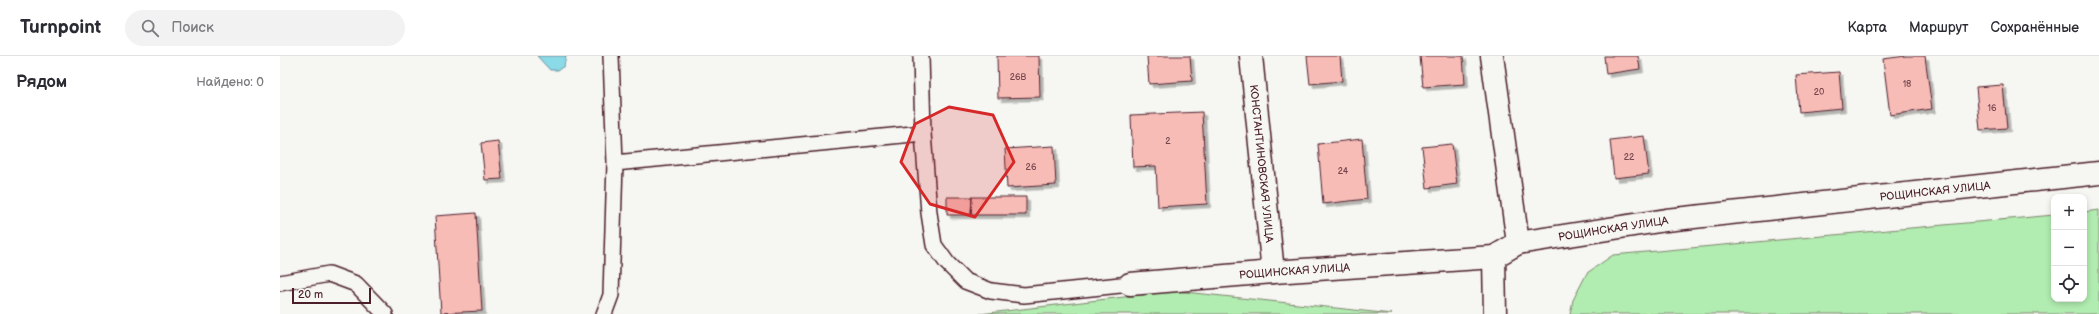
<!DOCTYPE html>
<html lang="ru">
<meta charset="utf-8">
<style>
body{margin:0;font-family:"Balsamiq Sans",sans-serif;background:#f2f2f3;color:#2b2b33}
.controls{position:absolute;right:12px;bottom:12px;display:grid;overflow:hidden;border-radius:8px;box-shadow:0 2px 6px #0003}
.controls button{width:36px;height:36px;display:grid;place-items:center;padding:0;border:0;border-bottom:1px solid #e1e1e2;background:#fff;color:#2b2b33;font:20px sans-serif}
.scale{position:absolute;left:12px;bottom:10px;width:79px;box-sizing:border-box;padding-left:4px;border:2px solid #4a1f2b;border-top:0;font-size:11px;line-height:14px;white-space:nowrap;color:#4a1f2b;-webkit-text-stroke:3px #f6f6f2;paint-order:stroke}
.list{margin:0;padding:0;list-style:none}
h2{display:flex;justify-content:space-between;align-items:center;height:52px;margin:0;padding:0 16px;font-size:17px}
h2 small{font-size:13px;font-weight:400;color:#7c7c81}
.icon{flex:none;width:22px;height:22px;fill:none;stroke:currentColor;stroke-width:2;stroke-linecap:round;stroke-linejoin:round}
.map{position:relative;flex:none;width:1819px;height:258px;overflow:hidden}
header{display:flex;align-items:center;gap:24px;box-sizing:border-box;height:56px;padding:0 20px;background:#fff;border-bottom:1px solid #e1e1e2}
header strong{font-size:19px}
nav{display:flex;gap:22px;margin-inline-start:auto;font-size:14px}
.search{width:280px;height:36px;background:#f2f2f3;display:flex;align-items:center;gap:10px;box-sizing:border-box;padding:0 14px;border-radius:22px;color:#7c7c81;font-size:15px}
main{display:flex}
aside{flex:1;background:#fff}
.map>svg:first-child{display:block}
.green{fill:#b1ecb0;stroke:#7e866e}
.water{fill:#8adae7;stroke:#708f9c}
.building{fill:#f8bcb7;stroke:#4a1f2b;filter:url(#shadow)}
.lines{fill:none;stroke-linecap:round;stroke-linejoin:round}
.service-casing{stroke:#4a1f2b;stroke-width:18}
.minor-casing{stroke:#4a1f2b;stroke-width:25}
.service{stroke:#f6f6f2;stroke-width:15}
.minor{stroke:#f6f6f2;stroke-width:22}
.marked{fill:#d62828;fill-opacity:0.2;stroke:#d62828;stroke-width:3;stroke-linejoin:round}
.labels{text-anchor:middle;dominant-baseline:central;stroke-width:4;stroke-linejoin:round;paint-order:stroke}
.number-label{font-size:9px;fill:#76464e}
.street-label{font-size:11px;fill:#4a1f2b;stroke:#f6f6f2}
</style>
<header>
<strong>Turnpoint</strong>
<div class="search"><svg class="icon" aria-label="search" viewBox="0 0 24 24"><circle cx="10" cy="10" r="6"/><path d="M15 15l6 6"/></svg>Поиск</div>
<nav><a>Карта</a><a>Маршрут</a><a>Сохранённые</a></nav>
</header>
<main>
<aside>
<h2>Рядом<small>Найдено: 0</small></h2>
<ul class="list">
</ul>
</aside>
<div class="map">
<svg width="1819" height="258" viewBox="0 0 1819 258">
<defs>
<filter id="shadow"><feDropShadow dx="3.5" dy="3.5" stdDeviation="0" flood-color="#0004"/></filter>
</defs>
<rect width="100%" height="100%" fill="#f6f6f2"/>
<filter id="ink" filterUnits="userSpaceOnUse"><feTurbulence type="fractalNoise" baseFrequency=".025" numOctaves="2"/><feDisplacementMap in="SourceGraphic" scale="8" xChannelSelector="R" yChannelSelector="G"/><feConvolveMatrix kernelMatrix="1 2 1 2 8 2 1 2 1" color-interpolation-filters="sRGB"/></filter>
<g filter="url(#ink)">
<!-- green -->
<path class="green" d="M1819,154V258H1290L1293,244L1307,217L1333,199L1774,159V243H1804V156Z
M895,235L1112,258H700Z"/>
<!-- water -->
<path class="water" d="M257,0H286V1L284,10L278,14H270Z"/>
<!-- building -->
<path class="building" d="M717,0H759L760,41L718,42Z
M867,0H910L912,25L869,28Z
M1027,0H1060L1062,25L1030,28Z
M1140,0H1183L1185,28L1143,31Z
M1324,0H1358L1360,13L1326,18Z
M1626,0H1645L1652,53L1610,59L1603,3Z
M1559,16L1562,52L1519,56L1516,19Z
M1723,29L1727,72L1700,74L1696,31Z
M922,56L927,148L878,151L876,110L853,111L851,59Z
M1364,80L1369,118L1334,122L1330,84Z
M1082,83L1087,143L1043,148L1038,88Z
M218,85L222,123L205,124L201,87Z
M1172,88L1177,128L1147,132L1142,91Z
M774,90L776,129L727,132L725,93Z
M667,141H692L691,159H667Z
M692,141H746V159H691Z
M196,157L202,255L161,257L155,160Z"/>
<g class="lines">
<!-- service casing -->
<g class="service-casing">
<path id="service" d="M331,0L335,107
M641,0L643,77
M0,227L49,218L76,228L105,258
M324,258L331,239L335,107L643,77L649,157L654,189L667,207L685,225L711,235L744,239L850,228"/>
</g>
<!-- minor casing -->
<g class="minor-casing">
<g id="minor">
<path id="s1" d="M971,0L993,216"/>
<path d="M1212,0L1238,187"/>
<path d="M1214,201L1215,258"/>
<path id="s2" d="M850,228L993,216L1214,201L1238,187L1386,164L1819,117"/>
</g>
</g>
<!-- service -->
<use href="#service" class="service"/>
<!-- minor -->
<use href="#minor" class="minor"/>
</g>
</g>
<!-- marked area -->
<path class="marked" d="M669,51L713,59L734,106L695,161L650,148L621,106L635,68Z"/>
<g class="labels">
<!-- number labels -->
<g class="number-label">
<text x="738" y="21">26В</text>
<text x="1627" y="28">18</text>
<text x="1539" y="36">20</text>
<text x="1712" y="52">16</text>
<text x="888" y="85">2</text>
<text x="1349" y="101">22</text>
<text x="751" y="111">26</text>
<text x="1063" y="115">24</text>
</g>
<!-- street labels -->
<g class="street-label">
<text stroke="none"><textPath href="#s1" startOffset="108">КОНСТАНТИНОВСКАЯ УЛИЦА</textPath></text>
<text stroke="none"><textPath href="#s2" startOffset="813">РОЩИНСКАЯ УЛИЦА</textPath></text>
<text stroke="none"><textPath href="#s2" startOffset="489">РОЩИНСКАЯ УЛИЦА</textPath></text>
<text stroke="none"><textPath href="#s2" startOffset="165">РОЩИНСКАЯ УЛИЦА</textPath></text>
</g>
</g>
</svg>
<div class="controls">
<button>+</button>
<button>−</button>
<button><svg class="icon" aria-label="locate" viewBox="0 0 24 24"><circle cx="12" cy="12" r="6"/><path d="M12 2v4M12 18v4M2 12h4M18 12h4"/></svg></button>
</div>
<div class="scale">20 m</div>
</div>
</main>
